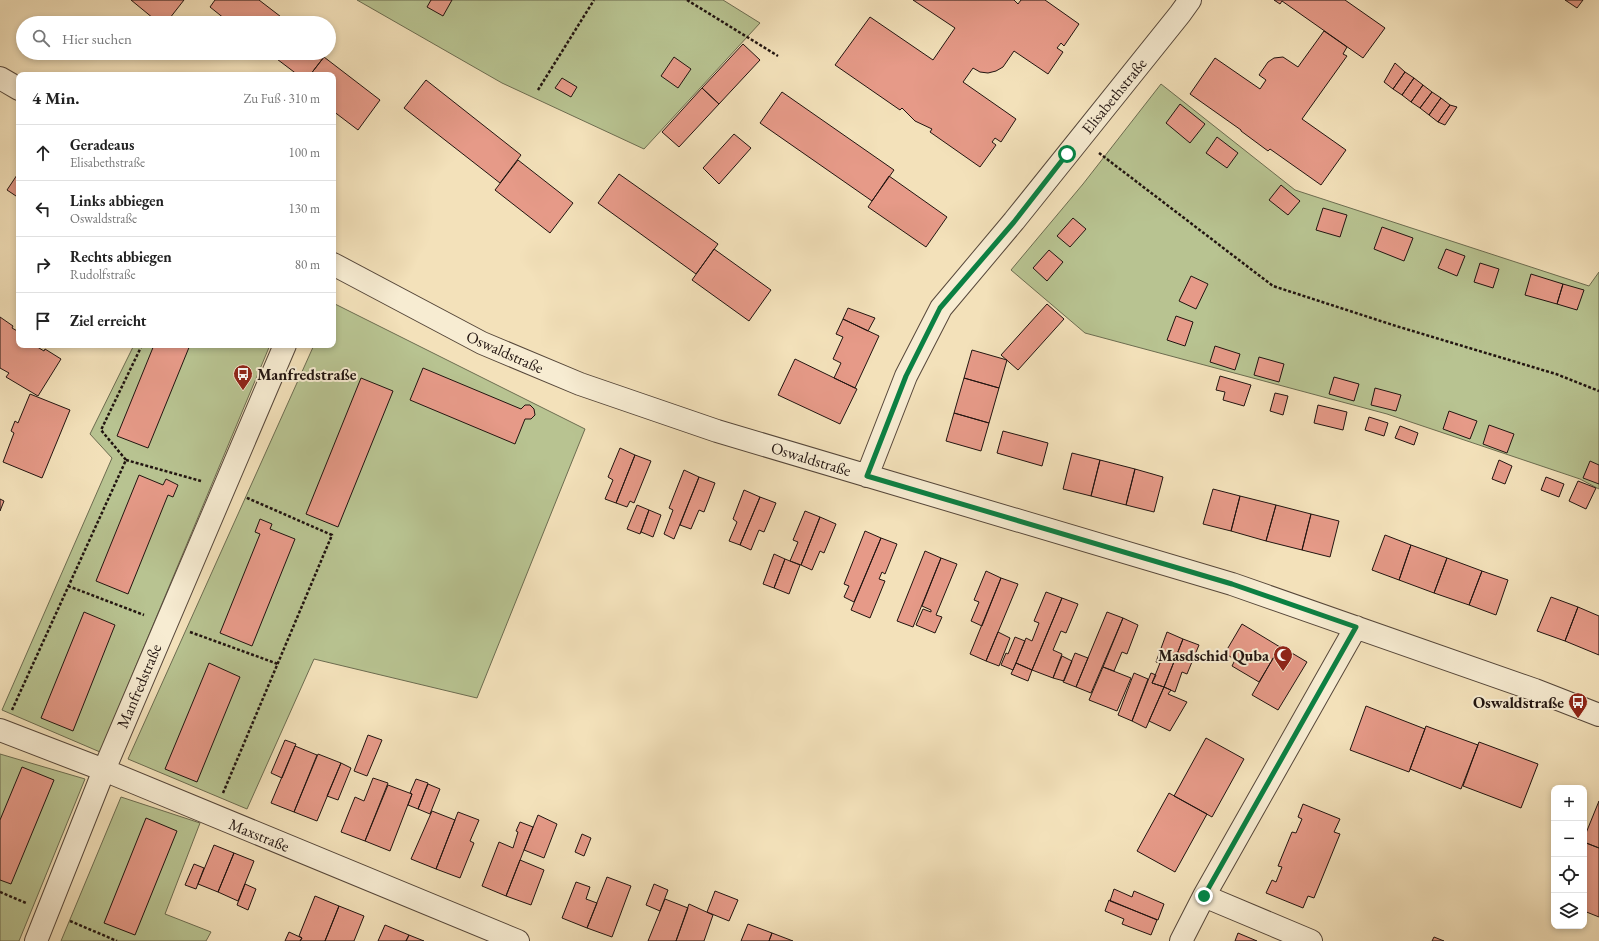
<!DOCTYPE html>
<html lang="de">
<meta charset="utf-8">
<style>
body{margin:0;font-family:"EB Garamond",serif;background:#f6f6f6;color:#222}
.controls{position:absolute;right:12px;bottom:12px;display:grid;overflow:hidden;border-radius:8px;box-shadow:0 2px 6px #0003}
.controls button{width:36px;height:36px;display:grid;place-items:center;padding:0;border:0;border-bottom:1px solid #e0e0e0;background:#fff;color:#222;font:20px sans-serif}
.stop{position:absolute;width:12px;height:12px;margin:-9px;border:3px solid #0b8043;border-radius:50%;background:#fff}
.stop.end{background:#0b8043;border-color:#fff;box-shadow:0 1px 4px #0008}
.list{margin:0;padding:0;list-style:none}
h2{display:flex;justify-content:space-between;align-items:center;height:52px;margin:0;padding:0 16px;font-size:17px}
h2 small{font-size:13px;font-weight:400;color:#767676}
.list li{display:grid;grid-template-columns:26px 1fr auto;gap:12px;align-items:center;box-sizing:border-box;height:56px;padding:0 16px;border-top:1px solid #e0e0e0}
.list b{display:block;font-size:15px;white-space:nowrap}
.list p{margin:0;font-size:13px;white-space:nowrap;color:#767676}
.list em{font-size:13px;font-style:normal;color:#767676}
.icon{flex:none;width:22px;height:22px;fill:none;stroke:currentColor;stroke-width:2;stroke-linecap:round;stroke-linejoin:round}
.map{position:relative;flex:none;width:1599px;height:941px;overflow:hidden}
.search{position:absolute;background:#fff;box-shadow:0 2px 6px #0003;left:16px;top:16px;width:320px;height:44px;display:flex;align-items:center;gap:10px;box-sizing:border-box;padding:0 14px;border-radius:22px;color:#767676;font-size:15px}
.panel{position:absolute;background:#fff;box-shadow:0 2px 6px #0003;left:16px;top:72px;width:320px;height:276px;border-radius:8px}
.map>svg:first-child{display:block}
.green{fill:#b8c391;stroke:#6c6c50}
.building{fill:#e69a88;stroke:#211410}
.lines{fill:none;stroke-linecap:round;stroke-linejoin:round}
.minor-casing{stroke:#56473a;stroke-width:24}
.path{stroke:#211410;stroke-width:2.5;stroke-dasharray:3 2;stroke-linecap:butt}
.minor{stroke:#f7ecd2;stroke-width:22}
.route{stroke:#0b8043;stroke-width:5}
.labels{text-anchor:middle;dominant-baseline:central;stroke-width:4;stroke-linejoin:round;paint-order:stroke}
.street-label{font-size:16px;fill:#211410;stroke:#f7ecd2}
.poi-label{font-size:16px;font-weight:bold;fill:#211410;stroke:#f7ecd2;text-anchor:end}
</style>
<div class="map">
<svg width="1599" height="941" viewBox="0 0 1599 941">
<rect width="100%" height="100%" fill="#f3e1ba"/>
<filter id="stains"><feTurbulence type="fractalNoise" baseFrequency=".005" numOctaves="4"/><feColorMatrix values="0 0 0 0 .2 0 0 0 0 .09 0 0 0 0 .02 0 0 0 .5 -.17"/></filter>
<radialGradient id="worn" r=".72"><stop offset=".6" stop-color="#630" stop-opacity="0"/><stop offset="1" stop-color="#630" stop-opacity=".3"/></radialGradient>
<!-- green -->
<path class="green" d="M357,0H723L760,23L644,149L502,83Z
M1161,84L1295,190L1589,286L1599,272V489L1580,479L1387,414L1085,333L1011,270L1083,184Z
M333,303L585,429L477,698L314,659L247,809L128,759L314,345H333Z
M134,345H270L100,752L2,710L112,458L90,434Z
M0,754L85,779L19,941H0Z
M121,797L200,823L165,914L211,932L206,941H61Z"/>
<!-- building -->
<path class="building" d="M131,0H184L166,23H159Z
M215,0H259L289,23H230L210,7Z
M431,0H452L443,16L427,7Z
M913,0H1014L1018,4L1021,0H1045L1079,24L1064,46L1061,43L1057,48L1063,52L1048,74L1014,51L1003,67L996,71L988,73L980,72L973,68L963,82L1016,119L1001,142L995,138L992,142L996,145L980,167L930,132L932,129L915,121L902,108L900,110L835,65L870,17L933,60L955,28Z
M1274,0H1345L1385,28L1363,58L1282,1L1280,4Z
M1565,0H1583L1577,8Z
M1324,31L1347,47L1343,54L1347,56L1302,119L1346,150L1321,185L1270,149L1268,151L1241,131V130L1190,94L1215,58L1260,89L1266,80L1259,75L1268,62L1274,58L1283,57L1298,67Z
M743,44L760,60L719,104L702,88Z
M269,53H327L310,75H298Z
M324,57L380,100L358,130L333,111V75H310Z
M674,57L691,69L678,88L661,76Z
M1395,63L1405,72L1393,89L1384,82Z
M1405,72L1414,78L1402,95L1393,89Z
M562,78L577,87L571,97L555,88Z
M1414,78L1423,85L1411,102L1402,95Z
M426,80L521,155L500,183L404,108Z
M1423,85L1432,92L1420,108L1411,102Z
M702,88L719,104L679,147L662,132Z
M782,92L894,170L872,201L760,123Z
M1432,92L1441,98L1429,115L1420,108Z
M1441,98L1450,105L1438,122L1429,115Z
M1180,104L1205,124L1190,143L1166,123Z
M1450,105L1457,107L1445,125L1438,122Z
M734,134L751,148L719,184L703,168Z
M1217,137L1238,153L1227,168L1206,153Z
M518,160L573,203L550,233L495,190Z
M19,172V198L7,190Z
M619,174L718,244L696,274L598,203Z
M889,176L947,217L926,247L868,207Z
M1281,185L1300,201L1288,215L1269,200Z
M1323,208L1347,215L1340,237L1316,230Z
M1073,218L1086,229L1070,247L1057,236Z
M1382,227L1413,238L1404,261L1374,249Z
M714,249L771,290L749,321L692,280Z
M1446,249L1465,256L1457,276L1438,268Z
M1049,250L1063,262L1047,281L1033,268Z
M1480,263L1499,269L1493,288L1474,282Z
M1531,274L1563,284L1557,304L1525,295Z
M1191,276L1208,284L1196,309L1179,301Z
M1563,284L1584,290L1577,310L1557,304Z
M1047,304L1064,319L1018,370L1001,355Z
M848,308L875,318L868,331L843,319Z
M1176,316L1193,322L1185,346L1167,340Z
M0,317L13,326L12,328L19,332V345H34L44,351L45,349L61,359L38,396L6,377L9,373L0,368Z
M843,319L879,336L855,388L834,378L841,363L833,359L843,337L836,334Z
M154,345H190L148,448L117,436Z
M1215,346L1240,354L1235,370L1210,362Z
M972,350L1007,360L999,388L964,378Z
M1259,357L1284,364L1279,382L1254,375Z
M795,359L857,389L840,424L778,395Z
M423,368L521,409L525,405H530L534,409L535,415L531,419H525L515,444L410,400Z
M1220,376L1251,385L1244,406L1223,400L1225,392L1216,390Z
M1334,377L1359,384L1354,401L1329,394Z
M361,378L393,391L338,527L306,514Z
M964,378L999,388L989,423L954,413Z
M1375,388L1401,395L1396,411L1371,405Z
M1275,393L1288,396L1283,415L1270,411Z
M30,394L70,410L42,478L3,462L14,433L11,431L15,421L18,423Z
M1318,405L1347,412L1343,430L1314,423Z
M1449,411L1477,421L1470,439L1443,429Z
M954,413L989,423L981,451L946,441Z
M1369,417L1388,423L1384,436L1365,430Z
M1489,425L1514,434L1507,453L1483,444Z
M1400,426L1418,433L1414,445L1395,438Z
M1003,431L1048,443L1042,466L997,453Z
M620,448L635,455L616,503L605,499L613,480L608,477Z
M1072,453L1100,460L1091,496L1063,489Z
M635,455L651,461L634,503L630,501L627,507L616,503Z
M1100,460L1135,469L1126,505L1091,496Z
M1499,460L1512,466L1505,484L1492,479Z
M1590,461L1599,465V484L1583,478Z
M1135,469L1163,477L1154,512L1126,505Z
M684,470L699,477L674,539L664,534L673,510L669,508Z
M139,475L163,485L166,479L178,485L173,497L168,495L128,594L96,581Z
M699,477L715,483L704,512L699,510L691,529L680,525Z
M1546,477L1564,484L1559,497L1541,490Z
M1578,481L1596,488L1586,509L1569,501Z
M1213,489L1240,496L1231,531L1203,524Z
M744,490L760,497L740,545L729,541L737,522L733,519Z
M1240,496L1276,505L1266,541L1231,531Z
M760,497L776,503L764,532L759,530L751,550L740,545Z
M0,499L4,501L0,511Z
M637,505L649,510L640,534L627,529Z
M1276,505L1311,514L1302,550L1266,541Z
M649,510L661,515L653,537L641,532Z
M805,511L820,517L801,565L790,561L798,542L793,540Z
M1311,514L1339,521L1330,557L1302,550Z
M820,517L836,524L824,553L820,551L812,570L801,565Z
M260,519L272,524L270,529L295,539L252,646L220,633L260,534L255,532Z
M865,531L881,538L854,602L844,597L849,586L844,584Z
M1385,535L1411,545L1399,580L1372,570Z
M881,538L897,544L885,574L882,572L879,579L885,581L870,618L851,610Z
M1411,545L1447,558L1434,593L1399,580Z
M925,551L941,558L913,627L897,621Z
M774,554L785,559L774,588L763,584Z
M941,558L957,564L936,615L942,617L935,633L916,625L923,609L931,612V610L922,606Z
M1447,558L1482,571L1469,605L1434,593Z
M785,559L800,565L789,594L774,588Z
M986,571L1001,578L982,626L971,621L979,602L974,600Z
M1482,571L1508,580L1496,615L1469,605Z
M1001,578L1018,584L986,661L970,654Z
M1046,592L1062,598L1032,670L1016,663L1026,638L1032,641L1039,623L1034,621Z
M1551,597L1578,607L1565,641L1537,631Z
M1062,598L1078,604L1066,633L1061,631L1053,650L1062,654L1053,678L1032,670Z
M1578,607L1599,616V655L1565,641Z
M84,612L115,625L73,731L41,718Z
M1107,612L1123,618L1091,693L1076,687Z
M1123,618L1138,625L1127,654L1122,652L1114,671L1103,667Z
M1242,624L1280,647L1259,682L1232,666L1235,660L1225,653Z
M998,632L1010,638L999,666L986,661Z
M1167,632L1183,639L1164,687L1152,683L1160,663L1156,662Z
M1015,637L1025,641L1013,670L1001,665L1006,653L1008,654Z
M1183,639L1199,645L1187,674L1182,672L1175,692L1164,687Z
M1280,646L1307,662L1278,710L1252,695Z
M1075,653L1088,658L1076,687L1063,682Z
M1062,656L1072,661L1064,681L1053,678Z
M209,663L240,677L197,782L165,769Z
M1016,663L1032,670L1028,681L1011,674Z
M1103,667L1131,678L1117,711L1089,700Z
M1134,673L1148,679L1132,721L1118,715Z
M1151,673L1156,675L1152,683L1164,687L1146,728L1132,721Z
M1164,687L1171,690L1168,694L1187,702L1170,731L1149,721Z
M1366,706L1425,729L1409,772L1350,750Z
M1426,726L1478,745L1461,789L1410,769Z
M368,735L382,740L367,776L354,771Z
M1206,738L1244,759L1212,817L1174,796Z
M285,740L296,744L282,778L271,773Z
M1479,742L1538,764L1521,808L1463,786Z
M295,746L317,755L294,812L271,803Z
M318,754L341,763L317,821L294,812Z
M341,763L351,768L338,800L327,796Z
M22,767L54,780L11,884L0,880V820Z
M373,778L388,783L365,841L341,832L355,797L364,801Z
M416,779L428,783L418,809L408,805L412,794L410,793Z
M428,784L440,789L430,814L418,809Z
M388,785L412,794L390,851L365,841Z
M1169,793L1207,814L1175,872L1137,851Z
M1599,801V848L1584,842V838Z
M1303,804L1340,819L1334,832L1340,834L1314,898L1308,896L1303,908L1266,893L1272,880L1276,882L1282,867L1278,866L1292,832L1296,833L1302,819L1298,817Z
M432,811L455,820L436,869L411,859Z
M458,812L479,820L470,841L474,843L460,878L436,869Z
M538,815L557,824L544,858L524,850Z
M146,818L177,831L135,935L104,923Z
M520,822L533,827L506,896L482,886L499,842L513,848L518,832L516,831Z
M582,834L591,838L584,856L575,852Z
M1586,843L1599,848V917L1584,911V848Z
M214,845L234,853L218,892L198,884Z
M234,853L254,861L238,901L218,892Z
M520,860L544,870L531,905L506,896Z
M194,864L204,868L196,889L185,885Z
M607,877L631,886L612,937L587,928Z
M576,882L590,887L586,899L597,903L587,928L562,918Z
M245,884L256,889L248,910L237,905Z
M654,884L668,890L660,911L646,905Z
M1114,889L1132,897L1134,891L1164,904L1158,920L1110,901Z
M715,891L738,900L729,921L707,912Z
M315,896L339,906L325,941H300L302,938L299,936Z
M665,899L688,908L676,941H648Z
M1109,900L1157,920L1151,935L1122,924L1124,919L1105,911Z
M689,904L713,915L704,941H676Z
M339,906L364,916L354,941H325Z
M748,924L772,933L769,941H741Z
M385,925L409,935L406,941H378Z
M289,932L302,938L300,941H285Z
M772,933L793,941H769Z
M1238,933L1257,941H1235Z
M409,935L424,941H406Z
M1434,937L1444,941H1432Z"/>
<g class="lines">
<!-- minor casing -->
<g class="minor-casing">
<path id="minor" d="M0,78L19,89
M333,264L482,343L580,384L717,431L1232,584L1535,690L1599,715
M867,476L906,376L941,308L1014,221L1180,14L1190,0
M0,730L104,770L518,941
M1204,896L1311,941
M36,941L104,770L285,345
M1181,941L1204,896L1356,627"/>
</g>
<!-- path -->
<path class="path" d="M687,0L778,56
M538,90L594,0
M1099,153L1273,286L1396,326L1556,374L1599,391
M126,460L201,481
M68,586L144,615
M190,632L278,664
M12,710L126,460L101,430L142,345
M223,793L332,535L245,497
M0,892L26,903
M70,921L117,941"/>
<!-- minor -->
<use href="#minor" class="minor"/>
</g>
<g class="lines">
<!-- route -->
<path class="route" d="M1067,154L1014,222L940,308L906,376L867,476L1232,584L1356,627L1204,896"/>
</g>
<!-- icons -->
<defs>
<g id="bus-pin" transform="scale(1)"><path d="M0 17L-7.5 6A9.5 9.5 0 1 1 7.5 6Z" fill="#8f2418" stroke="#f7ecd2"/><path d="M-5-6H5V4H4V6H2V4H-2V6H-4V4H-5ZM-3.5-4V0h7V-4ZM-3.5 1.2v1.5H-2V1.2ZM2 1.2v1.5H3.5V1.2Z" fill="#fff"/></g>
<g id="mosque-pin" transform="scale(1)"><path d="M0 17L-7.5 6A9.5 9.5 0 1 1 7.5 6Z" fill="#8f2418" stroke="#f7ecd2"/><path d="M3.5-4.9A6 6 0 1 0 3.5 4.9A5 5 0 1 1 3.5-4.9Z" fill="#fff"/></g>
</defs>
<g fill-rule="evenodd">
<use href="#bus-pin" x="243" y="374"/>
<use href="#mosque-pin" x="1283" y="655"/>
<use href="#bus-pin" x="1578" y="702"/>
</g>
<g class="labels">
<!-- street labels -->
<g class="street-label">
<text transform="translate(1114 96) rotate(-51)">Elisabethstraße</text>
<text transform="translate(505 352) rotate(24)">Oswaldstraße</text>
<text transform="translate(811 459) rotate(17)">Oswaldstraße</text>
<text transform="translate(139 686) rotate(-67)">Manfredstraße</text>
<text transform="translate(259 835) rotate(22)">Maxstraße</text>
</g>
<!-- poi labels -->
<g class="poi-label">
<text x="257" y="374" text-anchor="start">Manfredstraße</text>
<text x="1269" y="655">Masdschid Quba</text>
<text x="1564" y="702">Oswaldstraße</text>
</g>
</g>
<rect width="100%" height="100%" filter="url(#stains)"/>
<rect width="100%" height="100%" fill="url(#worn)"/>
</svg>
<div class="controls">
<button>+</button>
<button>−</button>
<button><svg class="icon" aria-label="locate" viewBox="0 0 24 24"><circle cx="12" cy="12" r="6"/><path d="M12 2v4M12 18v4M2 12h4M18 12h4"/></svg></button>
<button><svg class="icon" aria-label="layers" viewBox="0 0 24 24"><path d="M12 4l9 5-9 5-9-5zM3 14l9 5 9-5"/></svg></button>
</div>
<div class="stop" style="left:1067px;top:154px"></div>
<div class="stop end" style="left:1204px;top:896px"></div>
<div class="search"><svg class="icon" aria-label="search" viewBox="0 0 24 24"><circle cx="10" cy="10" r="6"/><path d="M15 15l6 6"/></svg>Hier suchen</div>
<section class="panel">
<h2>4 Min.<small>Zu Fuß · 310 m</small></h2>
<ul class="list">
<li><svg class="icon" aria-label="ahead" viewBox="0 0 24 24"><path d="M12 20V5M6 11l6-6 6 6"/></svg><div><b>Geradeaus</b><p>Elisabethstraße</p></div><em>100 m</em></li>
<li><svg class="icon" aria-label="left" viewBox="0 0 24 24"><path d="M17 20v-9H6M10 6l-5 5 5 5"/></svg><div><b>Links abbiegen</b><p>Oswaldstraße</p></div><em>130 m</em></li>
<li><svg class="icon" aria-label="right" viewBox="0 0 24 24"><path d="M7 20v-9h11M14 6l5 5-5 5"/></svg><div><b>Rechts abbiegen</b><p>Rudolfstraße</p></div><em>80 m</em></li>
<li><svg class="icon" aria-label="arrive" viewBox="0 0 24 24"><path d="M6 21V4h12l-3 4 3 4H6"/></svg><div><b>Ziel erreicht</b></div></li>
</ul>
</section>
</div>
